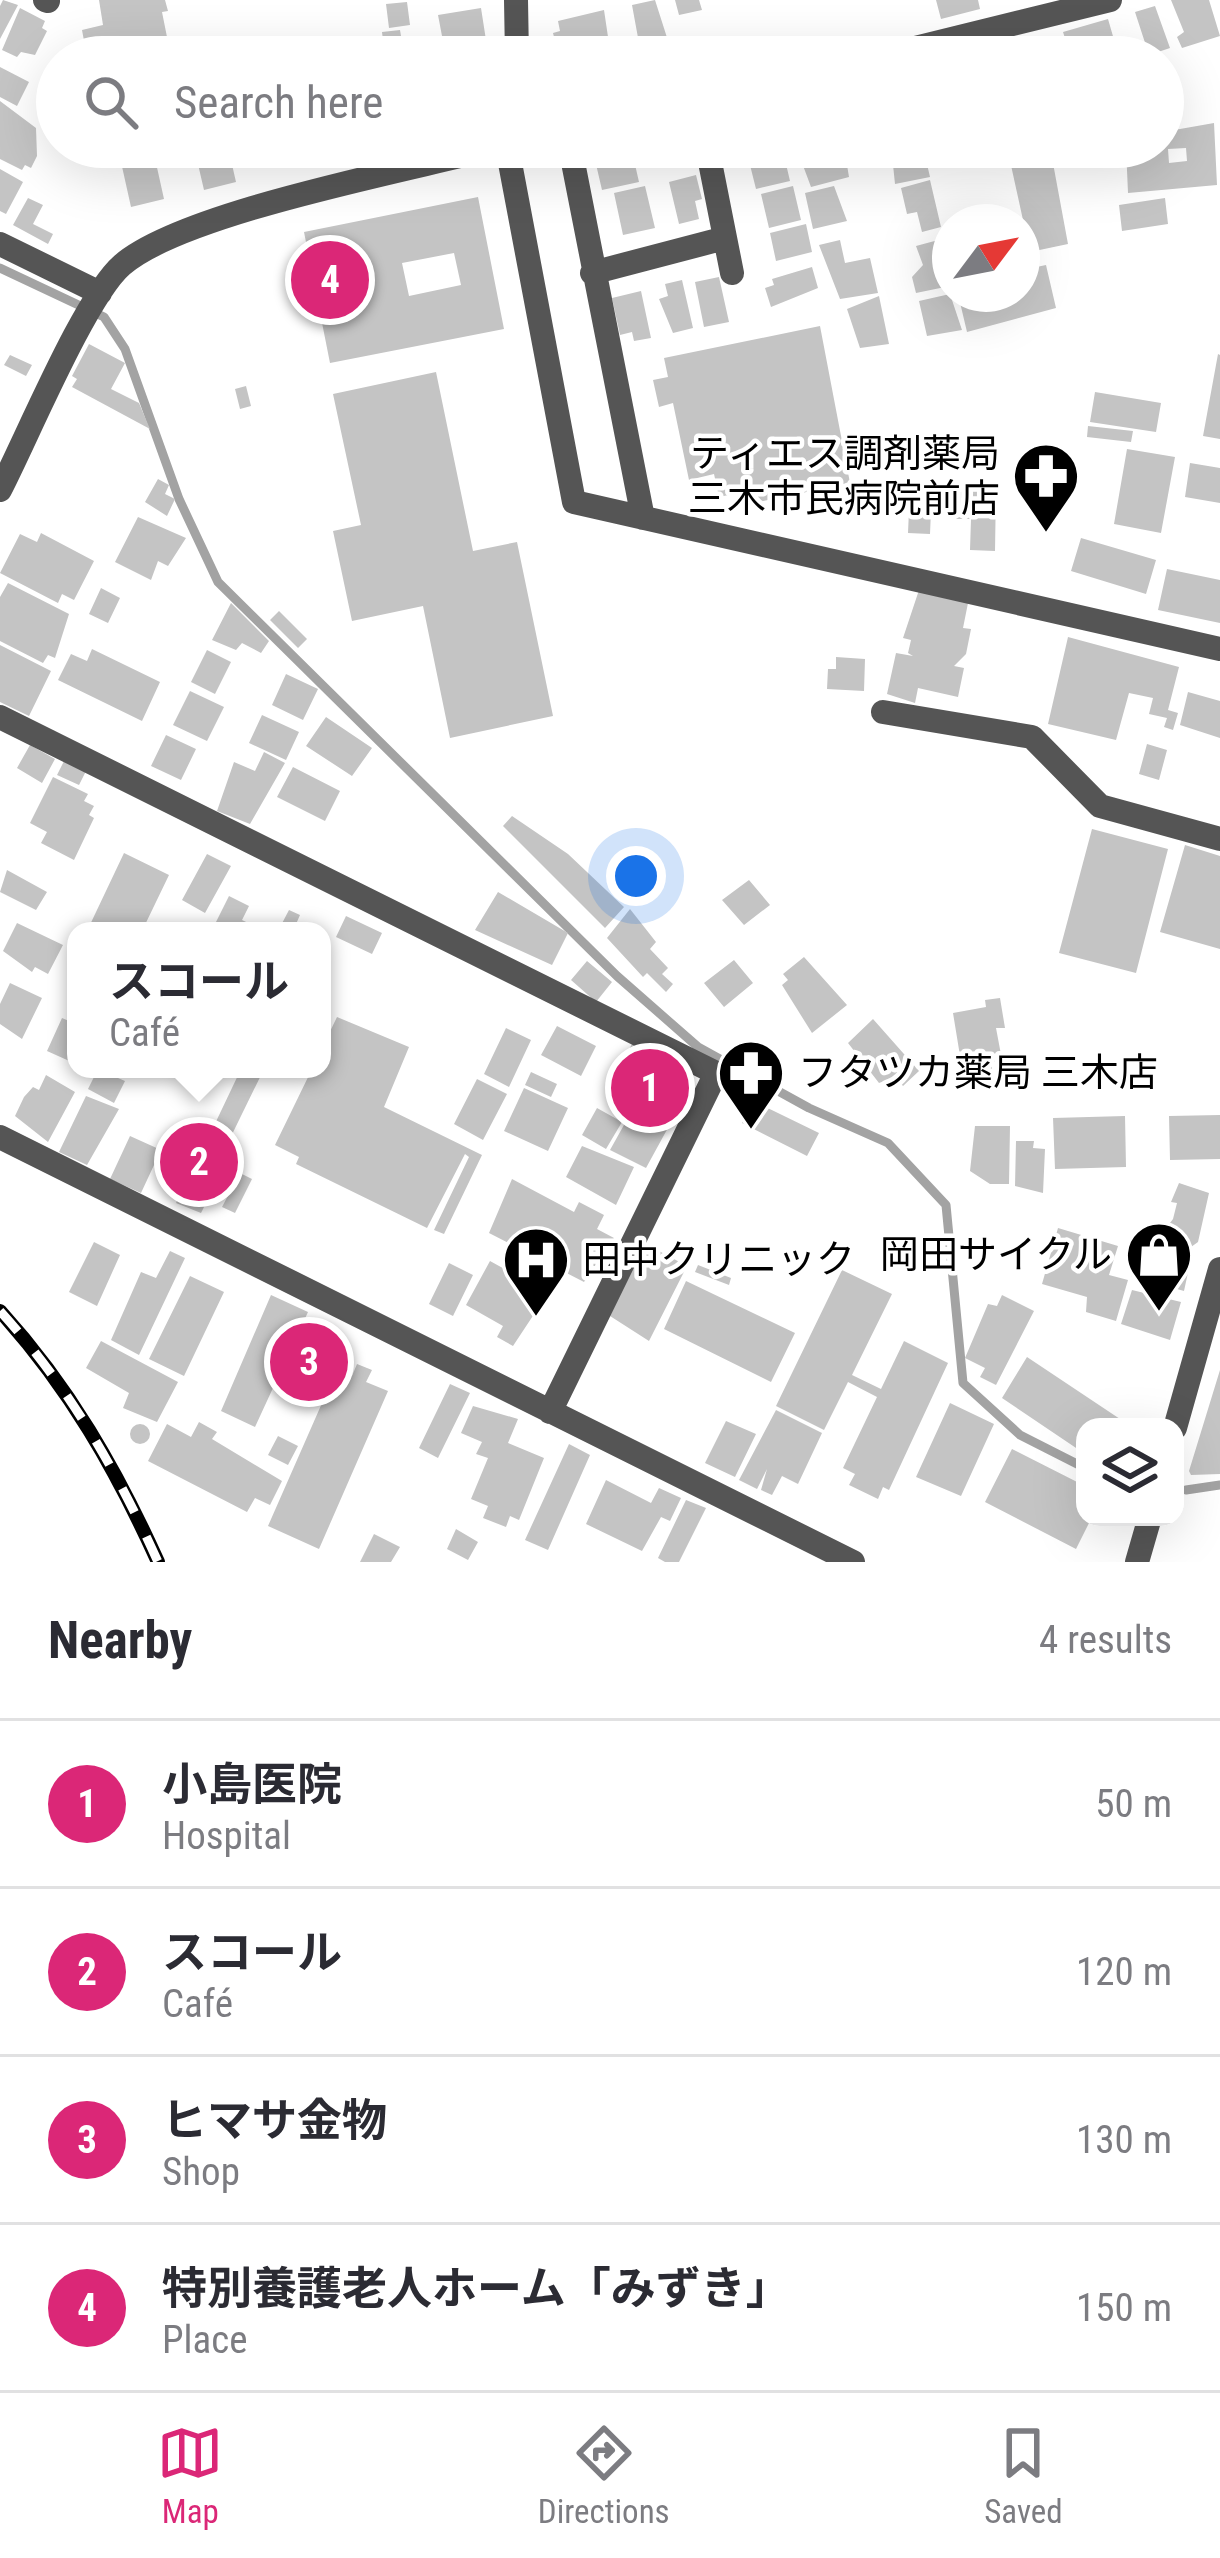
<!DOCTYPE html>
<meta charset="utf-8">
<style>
body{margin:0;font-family:"Roboto Condensed","Noto Sans JP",sans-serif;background:#f7f7f7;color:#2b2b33}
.controls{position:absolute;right:36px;bottom:36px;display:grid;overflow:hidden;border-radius:24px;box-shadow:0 12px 48px #0002}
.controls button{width:108px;height:108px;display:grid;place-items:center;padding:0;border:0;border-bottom:3px solid #e1e1e2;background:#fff;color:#2b2b33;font:60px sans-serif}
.compass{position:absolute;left:932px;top:204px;width:108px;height:108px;border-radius:50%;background:#fff;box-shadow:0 12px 48px #0002;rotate:58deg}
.you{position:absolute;left:636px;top:876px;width:42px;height:42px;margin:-30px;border:9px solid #fff;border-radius:50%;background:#1a73e8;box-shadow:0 0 0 18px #1a73e833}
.badge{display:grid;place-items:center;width:78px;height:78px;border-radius:50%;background:#db2777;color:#fff;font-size:39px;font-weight:700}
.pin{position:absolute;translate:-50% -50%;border:6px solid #fff;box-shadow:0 3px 12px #0006}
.popup{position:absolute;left:67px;top:922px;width:264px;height:156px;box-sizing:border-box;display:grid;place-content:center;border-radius:24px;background:#fff;filter:drop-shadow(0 3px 9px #0005);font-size:39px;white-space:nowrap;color:#7c7c81}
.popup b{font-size:45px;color:#2b2b33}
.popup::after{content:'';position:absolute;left:50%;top:100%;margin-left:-24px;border:24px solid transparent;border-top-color:#fff}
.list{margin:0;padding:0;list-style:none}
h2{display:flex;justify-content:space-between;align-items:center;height:156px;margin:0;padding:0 48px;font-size:51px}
h2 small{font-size:39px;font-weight:400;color:#7c7c81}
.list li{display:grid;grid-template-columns:78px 1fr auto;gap:36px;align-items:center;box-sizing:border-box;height:168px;padding:0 48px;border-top:3px solid #e1e1e2}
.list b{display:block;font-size:45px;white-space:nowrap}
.list p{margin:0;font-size:39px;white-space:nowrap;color:#7c7c81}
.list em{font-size:39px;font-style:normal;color:#7c7c81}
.icon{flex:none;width:66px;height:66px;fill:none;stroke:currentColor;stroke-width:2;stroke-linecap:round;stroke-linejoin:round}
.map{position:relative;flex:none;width:1220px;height:1562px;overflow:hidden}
.search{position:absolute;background:#fff;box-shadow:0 12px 48px #0002;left:36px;right:36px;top:36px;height:132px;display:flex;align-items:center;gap:30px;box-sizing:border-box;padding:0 42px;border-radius:66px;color:#7c7c81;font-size:45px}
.sheet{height:828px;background:#fff}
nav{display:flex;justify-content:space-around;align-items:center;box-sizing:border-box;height:168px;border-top:3px solid #e1e1e2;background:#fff;font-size:33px;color:#7c7c81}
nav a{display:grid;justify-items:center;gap:6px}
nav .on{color:#db2777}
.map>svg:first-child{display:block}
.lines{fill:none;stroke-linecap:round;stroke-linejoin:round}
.stream{stroke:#a3a3a3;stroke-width:9}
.building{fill:#c4c4c4;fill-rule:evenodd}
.minor{stroke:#555;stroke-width:24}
.tertiary{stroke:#555;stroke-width:24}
.rail-casing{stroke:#000;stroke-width:14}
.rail{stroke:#fff;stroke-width:9;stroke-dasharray:27;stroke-linecap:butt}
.labels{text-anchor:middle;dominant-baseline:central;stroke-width:9;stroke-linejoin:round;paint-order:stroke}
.poi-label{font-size:39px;fill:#000;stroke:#fff;text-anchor:end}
</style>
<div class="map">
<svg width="1220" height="1562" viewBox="0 0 1220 1562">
<rect width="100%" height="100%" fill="#fff"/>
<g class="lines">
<!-- stream -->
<path class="stream" d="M0,268L104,317L125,349L179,499L218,582L617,976L698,1047L809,1108L888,1143L946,1205L963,1383L1020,1435L1085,1468
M1186,1490L1220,1485"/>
</g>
<!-- building -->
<path class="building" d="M3,0L18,5L0,39V6Z
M99,0H165L168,11L162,12L170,52L87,57L82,30L103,25Z
M655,0L670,47L641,54L632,5Z
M675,0H699L702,10L679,15Z
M936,0H978L980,9L941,19Z
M1171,0H1209L1220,36L1182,48L1177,37L1184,32Z
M407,2L410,25L389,28L386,4Z
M1155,6L1170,48L1149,55L1135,12Z
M20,8L45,21L42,28L47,31L35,55L21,52L17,57L2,50Z
M481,8L488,53L446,57L438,15Z
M604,10L611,57H559L553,33L560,31L558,21Z
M1108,19L1119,57H1071L1063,32Z
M400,30L401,36L425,39L428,57H385L382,32Z
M227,45L228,57H191V49Z
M1028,46L1030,57H986V55Z
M0,67L29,82L17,106L0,97Z
M0,101L36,128L37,156L31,168L25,165L22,170L0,159Z
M1214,123L1217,185L1128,193L1126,147H1163V132ZM1186,148L1187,161L1169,163L1168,149Z
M194,147H228L236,182L204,190Z
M592,147H631L639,182L602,190Z
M782,147L790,181L756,189L747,153Z
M826,147L833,161L846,159L849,177L811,187L798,152Z
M899,147H923L930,177L895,184L892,155L900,152Z
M1007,147H1050L1068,244L1030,252Z
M154,154L164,199L131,207L121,162Z
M0,169L23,182L6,214L0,211Z
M696,175L702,199L695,201L699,219L679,224L669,182Z
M930,180L941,227L922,232L917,212L907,214L901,188Z
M645,186L655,228L623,235L614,193Z
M793,186L801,220L769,228L761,194Z
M834,186L847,221L813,229L805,193Z
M478,197L504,329L330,363L304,232ZM454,253L461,285L409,296L402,263ZM356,271L362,304L351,306L344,273Z
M28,198L43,205L33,224L53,234L48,244L13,225Z
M1165,198L1168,224L1122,231L1119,205Z
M806,224L812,252L776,261L770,233Z
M942,239L950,286L916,293L912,277L923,265L916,246Z
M840,240L845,263L870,258L878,293L840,299L819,245Z
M1046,265L1056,308L967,332L958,294H1022V270Z
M812,267L818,288L771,307L765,288L774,285L772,279Z
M719,277L729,322L704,327L695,282Z
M682,280L693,328L673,333L659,299L668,296L665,284Z
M641,291L651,338L634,341L632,332L620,335L612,298Z
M950,294L962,330L927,336L919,301Z
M879,296L889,344L860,348L847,309Z
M820,326L850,483L754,503L752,490L719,497L714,474L689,480L673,403L659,407L653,380L668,377L664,358Z
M89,344L125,363L111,389L139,403L150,429L72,387L77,379L72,376Z
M1218,354L1220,355V439L1203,436Z
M10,355L32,365L26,376L4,365Z
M436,372L473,551L517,542L553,716L450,738L423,606L352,621L333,531L361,525L333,394Z
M246,386L251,406L240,409L235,389Z
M1095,392L1161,403L1156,432L1090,422Z
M1088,426L1133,431L1131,442L1087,437Z
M1127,449L1175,457L1161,533L1114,524Z
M1190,463L1220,468V503L1185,497Z
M158,479L169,485L165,494L175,499L167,516L145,502Z
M957,486L996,487L995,551L970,550L971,519H956Z
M922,487H946V506L922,504Z
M909,510H931L930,534L908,533Z
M138,517L186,538L168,566L158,561L151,580L115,562Z
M41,533L94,561L74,600L62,594L58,603L0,573L20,534L37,542Z
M1081,538L1156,560L1146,594L1071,571Z
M1167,569L1220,580V623L1158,610Z
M8,583L69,614L55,658L48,655L43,663L0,641V597Z
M101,588L120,598L108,623L89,614Z
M919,590L968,603L963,628L971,629L966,654L954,666L964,668L958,697L918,688L915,703L887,694L896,653L913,656L908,653L911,640L903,638Z
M231,603L269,641L261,653L242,643L236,650L212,640Z
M279,611L307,639L298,648L270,620Z
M1068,637L1179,667L1168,710L1178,713L1173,730L1164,727L1167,718L1149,714L1153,698L1129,693L1116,740L1048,724Z
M0,645L51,671L29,716L0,702Z
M92,649L160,682L142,721L58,680L71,654L87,661Z
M207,650L231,662L215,694L191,682Z
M836,657L865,659L864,691L827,689L828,669H836Z
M286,674L318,689L303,720L272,705Z
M190,691L224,707L207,741L173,725Z
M1188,692L1220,701V738L1180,725Z
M262,715L299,732L286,760L249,743Z
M326,717L372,748L352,776L306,746Z
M166,735L196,749L181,780L151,766Z
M1147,744L1167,750L1159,780L1139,774Z
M30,745L55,759L42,783L17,768Z
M264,752L285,763L250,824L217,811L234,762L255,771Z
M64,761L86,771L79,785L57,775Z
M293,767L340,791L325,821L277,797Z
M53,777L88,794L84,801L94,806L89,815L94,818L74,860L41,843L47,832L30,823Z
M512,816L568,854L624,907L605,928L503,826Z
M1092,829L1168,849L1136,973L1059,953Z
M1185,845L1220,856V949L1160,932Z
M124,853L169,875L142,931H87Z
M207,854L231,866L205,913L182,900Z
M7,870L47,892L36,910L0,892Z
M749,880L770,905L744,925L722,900Z
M498,892L568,933L552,965L475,930Z
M229,896L249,906L242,920L265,931H200L203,923L213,928Z
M630,909L656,942L650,949L668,968L662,974L673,984L666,992L647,973L643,977L607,938Z
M289,910L300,915L293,931H278Z
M346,916L382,933L372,954L336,937Z
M17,923L63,945L48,974L35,967L32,972L3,951Z
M804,957L847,1005L812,1033L782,985L788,980L783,974Z
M734,960L753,983L724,1007L704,983Z
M587,961L612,982L596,1002L571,980Z
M10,983L42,998L22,1039L0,1024V1004Z
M1000,998L1005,1028H996L1002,1060L991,1062L992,1069L963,1074L953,1013L986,1007L985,1000Z
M337,1017L409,1047L384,1107L482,1155L444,1234L434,1230L469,1157L465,1154L427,1228L296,1164L299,1157L275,1145L312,1069H322V1048Z
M62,1018L76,1024V1064L47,1051Z
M873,1019L919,1071L903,1086L895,1077L879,1083L848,1043Z
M557,1026L596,1046L581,1076L541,1055Z
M506,1028L531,1040L509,1087L484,1074Z
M632,1044L664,1060L658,1073L625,1057Z
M638,1066L687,1093L646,1168L610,1150L634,1107L614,1098L628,1069Z
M98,1069H123L118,1078L125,1081L114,1103L88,1089Z
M191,1069H219L211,1086L188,1075Z
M241,1069H264L220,1159L202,1151Z
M531,1072L557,1084L551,1097L525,1085Z
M46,1075L75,1092L48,1142L15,1116L24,1097L33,1087L39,1090Z
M477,1079L507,1094L483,1140L454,1124Z
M524,1088L568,1108L548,1151L504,1131Z
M86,1096L119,1109L87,1165L59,1152Z
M753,1101L819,1133L807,1156L742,1123Z
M597,1108L622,1122L606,1149L582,1135Z
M1220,1115V1159L1170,1160L1169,1116Z
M1125,1116L1126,1167L1055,1169L1053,1118Z
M975,1126H1010L1009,1184H990L970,1171Z
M130,1136L161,1150L141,1193L110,1179Z
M1016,1141H1034L1033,1148L1045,1149L1043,1193L1015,1186Z
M582,1146L634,1167L616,1205L566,1177Z
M195,1163L220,1175L201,1213L176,1203Z
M240,1173L252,1179L235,1213L222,1207Z
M512,1179L574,1212L579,1202L604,1215L597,1229L614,1238L584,1282L489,1233Z
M1179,1183L1209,1193L1198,1242L1191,1247L1160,1236L1173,1219L1177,1203L1171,1202Z
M1058,1228L1118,1246L1109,1275L1128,1280L1116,1321L1086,1312L1087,1297L1042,1284Z
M94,1242L120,1255L97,1306L69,1292Z
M644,1243L687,1266L649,1341L610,1316Z
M1141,1243L1192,1254L1184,1291L1131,1276Z
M170,1251L185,1258L139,1355L111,1340L141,1272L156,1278Z
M490,1261L548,1293L513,1346L497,1337L503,1326L466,1305Z
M449,1263L473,1275L453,1316L429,1304Z
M698,1265L731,1278L729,1285L695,1272Z
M842,1270L892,1294L852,1375L881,1389L904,1341L948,1363L889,1490L883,1487L878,1499L849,1485L855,1474L843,1468L877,1397L848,1382L824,1430L776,1406Z
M190,1276L224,1292L184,1376L149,1359Z
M686,1281L795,1333L771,1382L664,1329Z
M1132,1290L1181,1302L1170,1340L1121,1324Z
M271,1295L308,1312L255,1427L221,1411Z
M1002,1295L1034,1311L996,1385L980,1377L985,1368L965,1358L988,1304L997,1306Z
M101,1341L178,1382L157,1422L123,1408L129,1393L86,1368Z
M1027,1357L1132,1427H1085V1454L1002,1398Z
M357,1364L372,1370L366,1382L388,1391L319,1549L268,1526L337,1369L352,1376Z
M1220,1370V1474L1191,1475L1189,1471Z
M450,1384L470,1393L438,1458L419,1448Z
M950,1403L994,1424L961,1496L916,1477Z
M473,1406L518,1419L508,1443L544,1458L519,1520L510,1516L506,1527L483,1518L488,1506L471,1499L488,1458L476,1454L482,1442L461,1433Z
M776,1410L822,1433L798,1484L782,1476L772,1495L761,1490L767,1469L757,1489L739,1480Z
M726,1421L756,1434L735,1477L705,1463Z
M199,1422L217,1432L212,1439L282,1481L270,1505L255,1498L247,1512L148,1461L167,1424L191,1437Z
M130 1434a10 10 0 1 1 20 0a10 10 0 1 1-20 0Z
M278,1436L298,1446L288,1465L268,1455Z
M569,1444L590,1455L548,1550L525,1540Z
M1012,1449L1085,1486V1517H1092L1076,1549L985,1502Z
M606,1480L651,1503L659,1488L681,1498L670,1521L661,1517L642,1551L586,1524Z
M686,1500L706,1508L679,1562H665L658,1558Z
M456,1529L478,1542L468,1560L447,1549Z
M374,1534L400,1547L391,1562H360Z"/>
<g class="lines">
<!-- minor -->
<path class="minor" d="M45,0L48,1
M516,0L517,57
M879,57L1110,0
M507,147L574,502L1220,649
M570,147L643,518
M707,147L732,273
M0,244L100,293
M592,273L725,238
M0,490C26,440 85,297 122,265C183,212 410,170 497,147
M883,712L1032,737L1100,806L1220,839
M0,717L716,1073L550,1412
M0,1137L853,1562"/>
<!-- tertiary -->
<path class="tertiary" d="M1175,1428L1220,1269
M1137,1562L1150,1517"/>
<!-- rail casing -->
<g class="rail-casing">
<path id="rail" d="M0,1311C69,1387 116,1469 158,1562"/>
</g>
<!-- rail -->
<use href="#rail" class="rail"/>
</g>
<!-- icons -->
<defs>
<g id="pharmacy-pin" transform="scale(3.45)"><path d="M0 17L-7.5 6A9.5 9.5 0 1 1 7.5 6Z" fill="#000" stroke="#fff"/><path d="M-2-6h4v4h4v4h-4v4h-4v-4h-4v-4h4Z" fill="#fff"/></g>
<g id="shop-pin" transform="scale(3.45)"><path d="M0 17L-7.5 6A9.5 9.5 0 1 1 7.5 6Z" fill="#000" stroke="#fff"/><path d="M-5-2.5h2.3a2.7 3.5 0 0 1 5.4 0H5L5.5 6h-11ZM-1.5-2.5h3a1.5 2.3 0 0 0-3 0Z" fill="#fff"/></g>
<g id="hospital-pin" transform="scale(3.45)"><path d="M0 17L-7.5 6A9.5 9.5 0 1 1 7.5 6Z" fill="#000" stroke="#fff"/><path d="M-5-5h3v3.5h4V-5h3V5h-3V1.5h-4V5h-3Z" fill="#fff"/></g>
</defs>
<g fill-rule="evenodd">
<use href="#pharmacy-pin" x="1046" y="476"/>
<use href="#pharmacy-pin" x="751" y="1073"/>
<use href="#shop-pin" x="1159" y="1255"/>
<use href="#hospital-pin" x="536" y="1260"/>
</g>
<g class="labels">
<!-- poi labels -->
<g class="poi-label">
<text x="1000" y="454">ティエス調剤薬局<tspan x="1000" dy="45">三木市民病院前店</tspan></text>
<text x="798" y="1073" text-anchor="start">フタツカ薬局 三木店</text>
<text x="1112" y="1255">岡田サイクル</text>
<text x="582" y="1260" text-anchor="start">田中クリニック</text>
</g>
</g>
</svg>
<div class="controls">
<button><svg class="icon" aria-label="layers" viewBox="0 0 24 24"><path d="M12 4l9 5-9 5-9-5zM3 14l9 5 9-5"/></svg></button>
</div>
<svg class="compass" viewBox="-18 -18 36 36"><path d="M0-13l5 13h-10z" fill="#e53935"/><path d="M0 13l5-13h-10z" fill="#7c7c81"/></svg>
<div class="you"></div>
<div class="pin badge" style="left:650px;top:1088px">1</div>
<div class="pin badge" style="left:199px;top:1162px">2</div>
<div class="popup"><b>スコール</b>Café</div>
<div class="pin badge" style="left:309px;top:1362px">3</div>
<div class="pin badge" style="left:330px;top:280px">4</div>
<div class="search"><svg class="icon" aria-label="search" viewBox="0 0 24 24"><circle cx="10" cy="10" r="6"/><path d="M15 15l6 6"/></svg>Search here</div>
</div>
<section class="sheet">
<h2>Nearby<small>4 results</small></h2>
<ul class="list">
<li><span class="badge">1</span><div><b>小島医院</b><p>Hospital</p></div><em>50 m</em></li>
<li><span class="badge">2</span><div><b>スコール</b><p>Café</p></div><em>120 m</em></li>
<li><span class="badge">3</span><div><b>ヒマサ金物</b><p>Shop</p></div><em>130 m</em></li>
<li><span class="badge">4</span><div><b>特別養護老人ホーム「みずき」</b><p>Place</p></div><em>150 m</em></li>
</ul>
</section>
<nav>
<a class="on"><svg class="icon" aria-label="map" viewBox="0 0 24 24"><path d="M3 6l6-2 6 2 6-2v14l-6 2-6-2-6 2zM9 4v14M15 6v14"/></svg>Map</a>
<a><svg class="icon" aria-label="directions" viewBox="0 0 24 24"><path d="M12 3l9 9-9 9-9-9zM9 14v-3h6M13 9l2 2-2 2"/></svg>Directions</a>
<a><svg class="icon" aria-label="saved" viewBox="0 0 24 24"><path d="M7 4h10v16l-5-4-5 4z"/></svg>Saved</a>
</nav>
